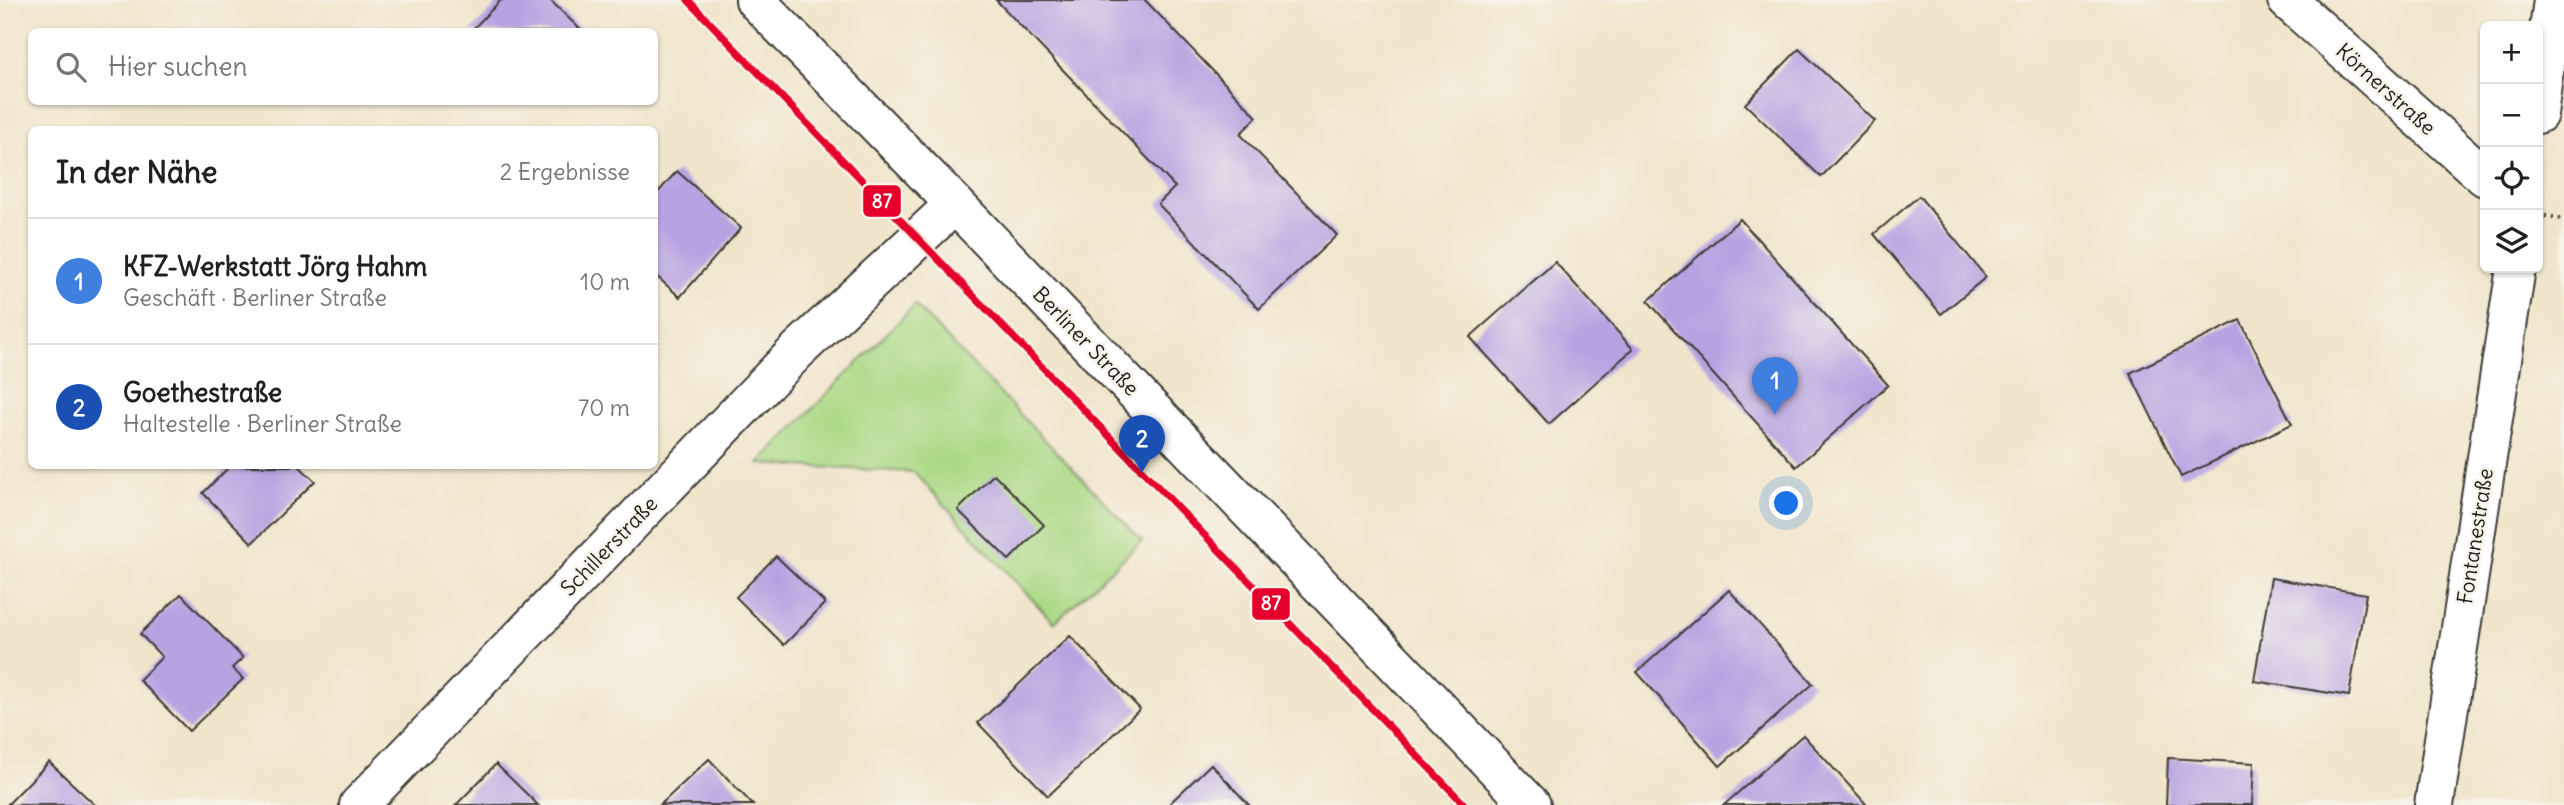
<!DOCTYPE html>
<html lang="de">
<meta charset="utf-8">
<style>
body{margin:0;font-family:Delius,sans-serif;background:#f2f2f2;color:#202124}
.controls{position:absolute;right:21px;top:21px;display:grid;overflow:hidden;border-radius:10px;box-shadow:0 2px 5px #0004}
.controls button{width:63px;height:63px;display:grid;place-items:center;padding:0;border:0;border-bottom:2px solid #e0e0e0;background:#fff;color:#202124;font:35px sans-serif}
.you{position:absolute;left:1787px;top:504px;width:24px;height:24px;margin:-18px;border:5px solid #fff;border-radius:50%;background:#1a73e8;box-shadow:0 0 0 10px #1a73e833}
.badge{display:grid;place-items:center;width:46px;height:46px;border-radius:50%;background:#1f6fb2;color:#fff;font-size:23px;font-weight:700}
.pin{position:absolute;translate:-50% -58px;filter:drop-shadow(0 2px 4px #0008)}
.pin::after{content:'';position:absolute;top:37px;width:24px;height:21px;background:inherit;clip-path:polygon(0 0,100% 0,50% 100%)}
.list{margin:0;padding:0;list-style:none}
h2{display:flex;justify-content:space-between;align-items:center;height:91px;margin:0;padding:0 28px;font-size:30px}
h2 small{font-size:23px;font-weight:400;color:#757577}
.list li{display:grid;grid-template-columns:46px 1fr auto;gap:21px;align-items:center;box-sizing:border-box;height:126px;padding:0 28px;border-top:2px solid #e0e0e0}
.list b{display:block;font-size:26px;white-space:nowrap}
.list p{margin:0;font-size:23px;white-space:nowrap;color:#757577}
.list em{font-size:23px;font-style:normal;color:#757577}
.icon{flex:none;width:38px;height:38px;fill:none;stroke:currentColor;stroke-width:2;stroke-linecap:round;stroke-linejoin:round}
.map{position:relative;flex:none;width:2564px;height:805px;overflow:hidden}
.search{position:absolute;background:#fff;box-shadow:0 2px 5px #0004;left:28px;top:28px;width:630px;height:77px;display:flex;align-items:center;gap:18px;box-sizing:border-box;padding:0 24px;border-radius:10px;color:#757577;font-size:26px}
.panel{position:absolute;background:#fff;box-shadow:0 2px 5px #0004;left:28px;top:126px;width:630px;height:343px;border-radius:10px}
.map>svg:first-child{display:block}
.green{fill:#abd985;stroke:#647a50;stroke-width:2}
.building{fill:#b7a3e2}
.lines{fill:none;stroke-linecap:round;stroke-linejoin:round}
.minor-casing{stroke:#3c3a36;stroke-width:42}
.tertiary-casing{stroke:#3c3a36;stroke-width:42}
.path{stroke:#3c3a36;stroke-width:4.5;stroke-dasharray:2 5;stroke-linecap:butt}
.minor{stroke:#fff;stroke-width:38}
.tertiary{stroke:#fff;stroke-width:38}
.tram-1-casing{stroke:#f7f3e8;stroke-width:12}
.tram-1{stroke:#e4002b;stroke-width:7}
.labels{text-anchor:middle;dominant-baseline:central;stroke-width:5;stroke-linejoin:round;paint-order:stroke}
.street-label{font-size:21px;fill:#1c1c1c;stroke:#f7f3e8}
.line-badge{stroke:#f7f3e8;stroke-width:2.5}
.badge-label{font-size:19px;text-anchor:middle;font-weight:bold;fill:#fff}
</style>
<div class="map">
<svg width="2564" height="805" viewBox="0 0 2564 805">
<rect width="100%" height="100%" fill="#f7f3e8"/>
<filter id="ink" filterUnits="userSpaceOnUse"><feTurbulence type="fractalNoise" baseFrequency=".0143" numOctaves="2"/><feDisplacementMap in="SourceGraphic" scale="14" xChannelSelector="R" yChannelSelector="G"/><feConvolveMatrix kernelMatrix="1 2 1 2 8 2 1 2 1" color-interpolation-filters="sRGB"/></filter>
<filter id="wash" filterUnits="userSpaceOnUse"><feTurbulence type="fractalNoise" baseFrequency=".00686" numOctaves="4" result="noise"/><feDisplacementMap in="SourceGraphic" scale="28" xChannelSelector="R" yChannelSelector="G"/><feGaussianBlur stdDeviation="1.57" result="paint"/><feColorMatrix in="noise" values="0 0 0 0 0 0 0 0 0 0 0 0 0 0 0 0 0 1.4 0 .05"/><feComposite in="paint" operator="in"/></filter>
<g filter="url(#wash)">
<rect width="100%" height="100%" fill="#f0e5cb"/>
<!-- green -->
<path class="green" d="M915,305L1142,541L1054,623L914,472L758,464Z"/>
<g id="blocks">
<!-- building -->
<path class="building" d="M501,0H550L583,32H470Z
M996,0H1145L1257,117L1240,134L1337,235L1259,309L1158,204L1175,187Z
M1799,49L1875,121L1821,177L1745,104Z
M677,171L741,228L680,297L654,274V197Z
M1919,196L1986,277L1941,314L1874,234Z
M1740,219L1888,385L1796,467L1648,301Z
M1555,262L1633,349L1549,424L1470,337Z
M2240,320L2292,424L2181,477L2130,373Z
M230,466H299L315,481L252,543L203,493Z
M994,474L1044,525L1009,560L958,510Z
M776,556L825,603L784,645L736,597Z
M2271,578L2366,594L2349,696L2254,681Z
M1729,590L1813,684L1720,766L1637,672Z
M181,594L243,658L232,668L243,679L189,731L139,680L162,657L140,634Z
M1070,636L1140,709L1048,796L978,723Z
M1803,735L1867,805H1724Z
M2168,758L2254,763L2252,805H2166Z
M709,759L753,805H660Z
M49,762L95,805H7Z
M496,764L538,805H456Z
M1211,764L1249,805H1168Z"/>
</g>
</g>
<g filter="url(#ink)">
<use href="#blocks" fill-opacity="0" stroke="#3c3a36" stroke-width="2"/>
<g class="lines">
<!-- minor casing -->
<g class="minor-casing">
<path id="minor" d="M2287,0L2485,177
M2538,114L2553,0
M359,805L798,350L955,204
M2434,805L2516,268"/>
</g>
<!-- tertiary casing -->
<g class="tertiary-casing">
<path id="tertiary" d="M755,0L955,204L1531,805"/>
</g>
<!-- path -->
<path class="path" d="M2538,215L2564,219"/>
<!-- minor -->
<use href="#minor" class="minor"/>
<!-- tertiary -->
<use href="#tertiary" class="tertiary"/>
<!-- tram-1 casing -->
<g class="tram-1-casing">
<path id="tram-1" d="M688,0L1465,805"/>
</g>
<!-- tram-1 -->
<use href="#tram-1" class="tram-1"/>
</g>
</g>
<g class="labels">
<!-- street labels -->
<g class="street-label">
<text transform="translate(2386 89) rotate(42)">Körnerstraße</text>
<text transform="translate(1086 341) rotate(46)">Berliner Straße</text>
<text transform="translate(2475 536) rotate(-81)">Fontanestraße</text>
<text transform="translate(609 546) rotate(-46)">Schillerstraße</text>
</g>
</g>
<g class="line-badge">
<rect x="862" y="184" width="40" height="34" rx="7" fill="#e4002b"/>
<rect x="1251" y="587" width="40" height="34" rx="7" fill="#e4002b"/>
</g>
<g class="badge-label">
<text x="882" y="208">87</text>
<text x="1271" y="610">87</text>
</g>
</svg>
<div class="controls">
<button>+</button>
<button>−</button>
<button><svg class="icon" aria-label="locate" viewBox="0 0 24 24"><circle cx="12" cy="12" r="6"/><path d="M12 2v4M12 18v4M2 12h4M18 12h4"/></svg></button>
<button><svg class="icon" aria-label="layers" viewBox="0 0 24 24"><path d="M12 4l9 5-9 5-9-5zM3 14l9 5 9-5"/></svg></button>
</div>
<div class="you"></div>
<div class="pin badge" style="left:1775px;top:415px;background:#3f7fe0">1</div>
<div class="pin badge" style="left:1142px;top:473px;background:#1a4fb4">2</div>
<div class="search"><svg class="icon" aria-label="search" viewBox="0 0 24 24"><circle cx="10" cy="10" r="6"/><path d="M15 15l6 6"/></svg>Hier suchen</div>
<section class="panel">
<h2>In der Nähe<small>2 Ergebnisse</small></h2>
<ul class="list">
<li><span class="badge" style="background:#3f7fe0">1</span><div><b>KFZ-Werkstatt Jörg Hahm</b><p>Geschäft · Berliner Straße</p></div><em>10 m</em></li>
<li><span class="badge" style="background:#1a4fb4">2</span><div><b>Goethestraße</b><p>Haltestelle · Berliner Straße</p></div><em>70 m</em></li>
</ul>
</section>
</div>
